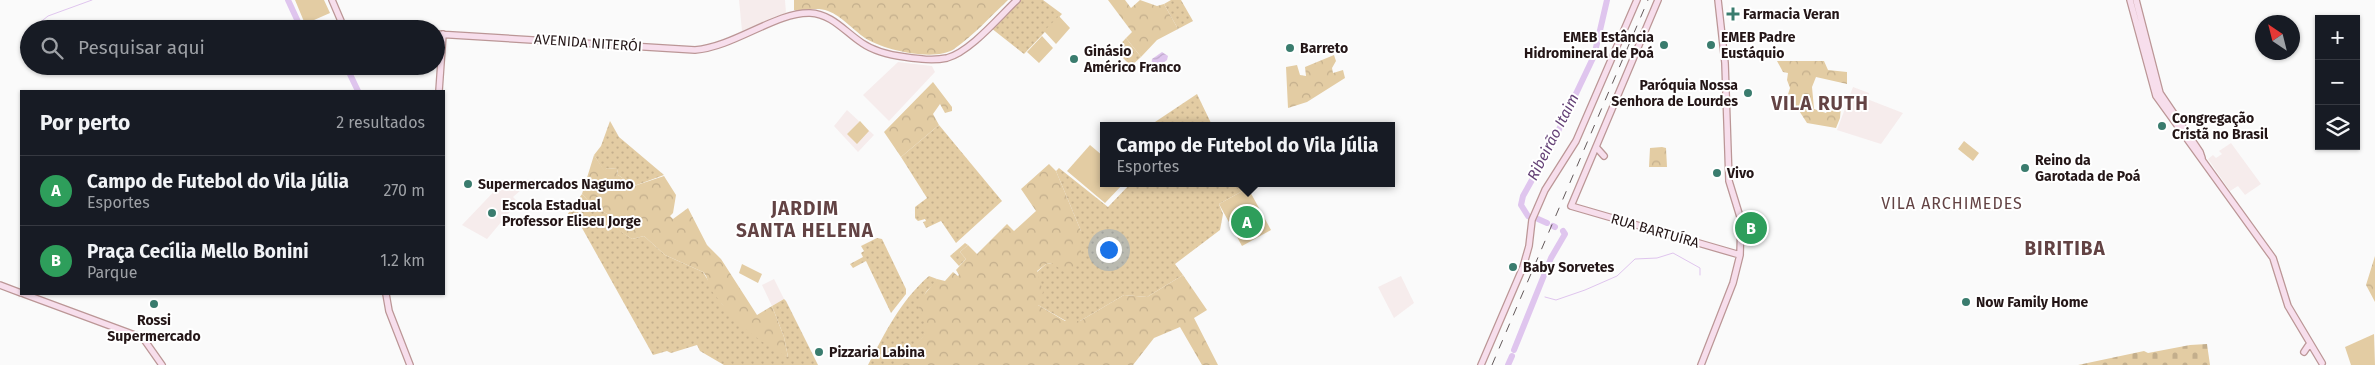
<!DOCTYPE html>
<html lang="pt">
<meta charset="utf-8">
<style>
body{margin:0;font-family:"Fira Sans",sans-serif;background:#20242c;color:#f1f3f6}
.controls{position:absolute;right:15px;top:15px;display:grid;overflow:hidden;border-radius:0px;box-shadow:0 1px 4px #0004}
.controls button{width:45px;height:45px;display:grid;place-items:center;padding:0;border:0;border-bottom:1px solid #363941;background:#171b24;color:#f1f3f6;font:25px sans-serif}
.compass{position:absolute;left:2255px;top:15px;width:45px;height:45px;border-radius:50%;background:#171b24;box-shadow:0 1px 4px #0004;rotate:325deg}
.you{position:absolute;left:1108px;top:249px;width:18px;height:18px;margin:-12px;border:4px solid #fff;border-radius:50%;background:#1a73e8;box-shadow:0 0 0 8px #1a73e833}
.badge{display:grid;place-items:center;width:32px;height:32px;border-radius:50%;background:#3a7c6e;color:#fff;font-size:16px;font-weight:700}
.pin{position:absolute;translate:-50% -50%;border:2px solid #fff;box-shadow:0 1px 5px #0006}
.popup{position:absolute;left:1100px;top:122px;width:295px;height:65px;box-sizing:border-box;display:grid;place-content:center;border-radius:0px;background:#171b24;filter:drop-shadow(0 1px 4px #0005);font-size:16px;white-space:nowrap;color:#9ea1a6}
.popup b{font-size:19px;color:#f1f3f6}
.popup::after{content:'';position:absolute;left:50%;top:100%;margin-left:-10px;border:10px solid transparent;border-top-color:#171b24}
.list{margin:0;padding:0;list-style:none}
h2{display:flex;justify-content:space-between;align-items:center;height:65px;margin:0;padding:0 20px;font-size:21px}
h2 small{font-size:16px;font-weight:400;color:#9ea1a6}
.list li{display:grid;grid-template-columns:32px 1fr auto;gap:15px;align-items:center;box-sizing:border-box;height:70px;padding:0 20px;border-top:1px solid #363941}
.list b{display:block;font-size:19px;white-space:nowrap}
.list p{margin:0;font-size:16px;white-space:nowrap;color:#9ea1a6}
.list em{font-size:16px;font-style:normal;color:#9ea1a6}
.icon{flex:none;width:28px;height:28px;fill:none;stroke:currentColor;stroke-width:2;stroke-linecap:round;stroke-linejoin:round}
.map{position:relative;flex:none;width:2375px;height:365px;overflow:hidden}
.search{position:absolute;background:#171b24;box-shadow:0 1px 4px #0004;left:20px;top:20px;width:425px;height:55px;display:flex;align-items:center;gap:12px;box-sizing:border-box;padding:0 18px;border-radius:28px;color:#9ea1a6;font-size:19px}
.panel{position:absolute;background:#171b24;box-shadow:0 1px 4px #0004;left:20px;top:90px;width:425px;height:205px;border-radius:0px}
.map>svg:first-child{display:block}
.built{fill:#f6ecec}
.grass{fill:url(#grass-dots)}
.forest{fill:url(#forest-crowns)}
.cemetery{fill:url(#cemetery-stones)}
.pitch{fill:#e3cca3}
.water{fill:url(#water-waves)}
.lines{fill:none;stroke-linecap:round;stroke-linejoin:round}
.stream{stroke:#dfc5ee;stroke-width:1}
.river{stroke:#dfc5ee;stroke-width:6}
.secondary-casing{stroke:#bb9696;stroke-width:8}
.secondary{stroke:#f7deec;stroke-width:5.5}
.rail{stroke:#63595a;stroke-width:1;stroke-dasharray:9 9;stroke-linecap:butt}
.poi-dot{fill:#3a7c6e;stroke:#fff;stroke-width:2}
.labels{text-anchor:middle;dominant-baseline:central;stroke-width:4;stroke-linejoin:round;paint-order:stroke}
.poi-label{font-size:14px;font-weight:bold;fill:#241617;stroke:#fff;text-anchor:start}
.street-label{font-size:14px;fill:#241617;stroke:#fff}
.water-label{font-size:15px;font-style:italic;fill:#654277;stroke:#fff}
.quarter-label{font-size:16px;letter-spacing:1px;fill:#634344;stroke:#fff}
.district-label{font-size:19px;font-weight:bold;letter-spacing:1px;fill:#634344;stroke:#fff}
</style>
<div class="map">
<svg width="2375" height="365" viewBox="0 0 2375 365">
<defs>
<pattern id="grass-dots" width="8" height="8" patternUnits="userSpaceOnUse" patternTransform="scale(1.25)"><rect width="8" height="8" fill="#e3cca3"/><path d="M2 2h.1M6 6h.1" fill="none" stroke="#c3ae8c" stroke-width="1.8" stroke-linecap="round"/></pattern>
<pattern id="forest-crowns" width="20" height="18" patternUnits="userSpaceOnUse" patternTransform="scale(1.25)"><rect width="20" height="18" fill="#e3cca3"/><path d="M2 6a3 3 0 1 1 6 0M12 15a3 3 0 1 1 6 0" fill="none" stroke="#c3ae8c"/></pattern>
<pattern id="cemetery-stones" width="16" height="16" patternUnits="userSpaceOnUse" patternTransform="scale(1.25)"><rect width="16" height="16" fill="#e3cca3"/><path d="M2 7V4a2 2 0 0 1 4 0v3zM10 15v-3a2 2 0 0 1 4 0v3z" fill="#c3ae8c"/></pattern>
<pattern id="water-waves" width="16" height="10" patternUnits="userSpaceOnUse" patternTransform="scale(1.25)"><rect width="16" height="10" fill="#dfc5ee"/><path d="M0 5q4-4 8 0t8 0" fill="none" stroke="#bfa8cb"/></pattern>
</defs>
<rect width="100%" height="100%" fill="#fafafa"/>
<!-- built -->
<path class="built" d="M739,0H785L786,13L742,31Z
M898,62L932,66L935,72L889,121L863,95Z
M1853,87L1869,93L1867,99L1903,113L1881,144L1837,130Z
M847,110L874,135L858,152L834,126Z
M2231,143L2261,184L2245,195L2238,186L2230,191L2208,159L2213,155L2216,158L2222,154L2219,151Z
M504,181L521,190L513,197L518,202L487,239L462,225Z
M1401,276L1414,303L1394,318L1378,287Z
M774,279L784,299L772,306L762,285Z"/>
<!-- grass -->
<path class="grass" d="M1020,0H1043L1062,14L1024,54L991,28Z
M1171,0H1181L1193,21L1178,29L1164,4Z
M1126,38L1141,57L1131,66L1115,50Z
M1197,94L1211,123L1207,126H1149Z
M610,121L619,137L664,175L634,186L618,175L617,169L607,168L604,171L594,155L601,146Z
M939,125L1002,201L956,243L941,221L926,228L923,222L926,221L925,219L918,221L915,218V207L927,198L901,157Z
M1059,168L1108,207L1131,183H1243L1248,188L1219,204L1223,214L1220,230L1175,264L1183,275L1147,297L1124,295L1080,321H1066L1038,305L1037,272L1046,264L1052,263L1081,231L1056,171Z
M582,194L594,207L615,218L618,223L616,228L632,239L644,236L665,255L703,272L722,304L740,322L788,357L784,337L772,306L784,299L786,301L818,365H724L700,351L697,345L671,353L667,351L653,355L582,228L567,215Z
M877,238L882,239L906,289V294L891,313L866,261L853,268L850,264L863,257L861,253L864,251L861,246Z
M965,243L968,245L960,252L966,259L959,266L950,256Z
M929,276L937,279C935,285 927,289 925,294C920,306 932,325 924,336C917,346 905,350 901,362L902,365H868C885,333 901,300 929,276Z"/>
<!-- forest -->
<path class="forest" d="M794,0H1008C991,16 973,36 954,49C935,62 883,50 865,38C853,30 842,16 828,11C818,7 807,10 797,11L794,10Z
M1108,0H1125L1131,8L1140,0L1157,6L1164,4L1178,29L1157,40L1141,57L1126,38L1132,32Z
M1334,55L1336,61L1332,68L1333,73L1343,70L1345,78L1307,102L1288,108L1286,67L1297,65L1300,75L1306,76L1305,67Z
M1777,61H1824L1828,70L1847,72V84L1816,77L1812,87L1814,109L1826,113L1834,101L1841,106L1840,118L1836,128L1807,123L1796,106L1791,110H1783L1790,88L1787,80L1788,73L1783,72Z
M933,82L952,107V111L945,113L940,104L933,114L939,125L901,157L884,132Z
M1662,147L1666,148L1667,167H1649L1650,148Z
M594,155L604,170L607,168L617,169L618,175L634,186L664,176L676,195L673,213L670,216L673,219L688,208L707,245L721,259L757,315L772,306L784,337L788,357C762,344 738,325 720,302C717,297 711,291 709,286C707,280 708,277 703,272L665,255L644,236L632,239L615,228L618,223L615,218L594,207L582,194Z
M1049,164L1056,171L1081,231V259L1067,274L1052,263L1046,264L1037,271L1043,292L1038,305L1065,321H1080L1124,295L1147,297L1183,275L1207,310L1194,318L1218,365H1202L1180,327L1154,338L1133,365H901C899,340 942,347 919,309L920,300L937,279L945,281L953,272L958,276L959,275L956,270L966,259L960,252L968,245L977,254L1007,224L1014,231L1036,211L1021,189Z
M2375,256V302L2366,285Z"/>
<!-- cemetery -->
<path class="cemetery" d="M2207,344L2210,365H2078L2144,351L2148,353L2190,345Z"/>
<!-- pitch -->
<path class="pitch" d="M295,0H324L330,13L305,24Z
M1059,16L1070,28L1056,44L1044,31Z
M1042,36L1053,48L1039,63L1027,52Z
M860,121L869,131L857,144L847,134Z
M1964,141L1979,153L1973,161L1958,149Z
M1090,145L1103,156V183H1124L1105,203L1067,171Z
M1248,188L1271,230L1242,246L1219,204Z
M742,264L762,274L758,283L739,273Z
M2374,334L2375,365H2351L2345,347Z"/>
<!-- water -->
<path class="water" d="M1162,52L1168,56L1167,60L1159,66L1151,65L1152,59Z"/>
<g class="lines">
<!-- stream -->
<path class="stream" d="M32,29L48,16L92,0
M1545,297L1556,300L1585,290L1617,276L1635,259L1657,258L1673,253L1700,268V275"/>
<!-- river -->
<path class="river" d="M288,0L300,26L304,29
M1595,52L1607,0
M346,66L358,91
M1528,216L1521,205L1523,196L1552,144L1593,58
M1538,219L1547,223
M1553,226L1555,227
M1514,350L1551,258L1565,234L1563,231
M1508,365L1512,356"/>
<!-- secondary casing -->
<g class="secondary-casing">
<path id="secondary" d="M332,0L344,28L356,29
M1658,0L1571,206L1740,255
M2130,0L2156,96L2273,258L2288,306L2322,363
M2136,0L2160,93L2200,152L2202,158
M436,34L695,50C734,47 776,12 810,13C832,14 845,32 862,43C875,52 889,55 905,57C919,59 933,61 947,58C970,52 999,17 1017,0
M439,91L443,34
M1596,147L1604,156
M0,285L21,293
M24,294L143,338L162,365
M386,294L389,311L410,365
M2304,352L2308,346
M1481,365L1523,267L1529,246L1532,220L1545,190L1576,141L1637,0
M1701,365L1733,283L1740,255L1741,220L1729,181L1725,63L1718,0"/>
</g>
<!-- secondary -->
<use href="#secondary" class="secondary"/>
<!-- rail -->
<path class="rail" d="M1492,365L1648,0"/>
</g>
<!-- markers -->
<g class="poi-dot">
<path d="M1730.5 6.5h5v5h5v5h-5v5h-5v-5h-5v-5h5z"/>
<circle cx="1664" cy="45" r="5"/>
<circle cx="1711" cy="45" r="5"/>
<circle cx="1290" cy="48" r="5"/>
<circle cx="1074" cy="59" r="5"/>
<circle cx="1748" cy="93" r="5"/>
<circle cx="2162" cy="126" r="5"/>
<circle cx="2025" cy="168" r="5"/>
<circle cx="1717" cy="173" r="5"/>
<circle cx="468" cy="184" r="5"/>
<circle cx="492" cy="213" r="5"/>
<circle cx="1513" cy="267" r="5"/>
<circle cx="1966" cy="302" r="5"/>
<circle cx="154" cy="304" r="5"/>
<circle cx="819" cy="352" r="5"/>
</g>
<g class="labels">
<!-- poi labels -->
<g class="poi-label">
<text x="1743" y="14">Farmacia Veran</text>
<text x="1654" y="37" text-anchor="end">EMEB Estância<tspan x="1654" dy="16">Hidromineral de Poá</tspan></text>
<text x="1721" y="37">EMEB Padre<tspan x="1721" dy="16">Eustáquio</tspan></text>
<text x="1300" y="48">Barreto</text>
<text x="1084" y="51">Ginásio<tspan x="1084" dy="16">Américo Franco</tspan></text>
<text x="1738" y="85" text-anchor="end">Paróquia Nossa<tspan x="1738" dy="16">Senhora de Lourdes</tspan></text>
<text x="2172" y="118">Congregação<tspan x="2172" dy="16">Cristã no Brasil</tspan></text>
<text x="2035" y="160">Reino da<tspan x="2035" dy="16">Garotada de Poá</tspan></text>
<text x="1727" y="173">Vivo</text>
<text x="478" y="184">Supermercados Nagumo</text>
<text x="502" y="205">Escola Estadual<tspan x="502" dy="16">Professor Eliseu Jorge</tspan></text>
<text x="1523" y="267">Baby Sorvetes</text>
<text x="1976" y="302">Now Family Home</text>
<text x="154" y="320" text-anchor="middle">Rossi<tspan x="154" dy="16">Supermercado</tspan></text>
<text x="829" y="352">Pizzaria Labina</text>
</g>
<!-- street labels -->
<g class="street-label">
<text transform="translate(588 43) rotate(4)">AVENIDA NITERÓI</text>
<text transform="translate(1655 231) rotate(16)">RUA BARTUÍRA</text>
</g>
<!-- water labels -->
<g class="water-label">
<text transform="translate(1553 137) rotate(-63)">Ribeirão Itaim</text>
</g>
<!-- quarter labels -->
<g class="quarter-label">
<text x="1952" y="203">VILA ARCHIMEDES</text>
</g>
<!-- district labels -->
<g class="district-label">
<text x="1820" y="103">VILA RUTH</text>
<text x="805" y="208">JARDIM<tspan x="805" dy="22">SANTA HELENA</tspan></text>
<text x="2065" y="248">BIRITIBA</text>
</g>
</g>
</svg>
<div class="controls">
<button>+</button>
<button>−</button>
<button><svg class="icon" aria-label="layers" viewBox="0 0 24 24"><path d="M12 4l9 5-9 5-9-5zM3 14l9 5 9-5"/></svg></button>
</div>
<svg class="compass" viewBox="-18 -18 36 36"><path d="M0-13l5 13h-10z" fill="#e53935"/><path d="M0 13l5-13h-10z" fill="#9ea1a6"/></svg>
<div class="you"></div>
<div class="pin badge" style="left:1247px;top:222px;background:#2e9e5b">A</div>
<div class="popup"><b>Campo de Futebol do Vila Júlia</b>Esportes</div>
<div class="pin badge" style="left:1751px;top:228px;background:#2e9e5b">B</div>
<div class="search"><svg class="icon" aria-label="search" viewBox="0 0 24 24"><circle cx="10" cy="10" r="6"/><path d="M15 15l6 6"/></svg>Pesquisar aqui</div>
<section class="panel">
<h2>Por perto<small>2 resultados</small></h2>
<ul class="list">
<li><span class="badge" style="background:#2e9e5b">A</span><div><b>Campo de Futebol do Vila Júlia</b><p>Esportes</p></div><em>270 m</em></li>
<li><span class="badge" style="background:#2e9e5b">B</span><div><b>Praça Cecília Mello Bonini</b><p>Parque</p></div><em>1.2 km</em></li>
</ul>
</section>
</div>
